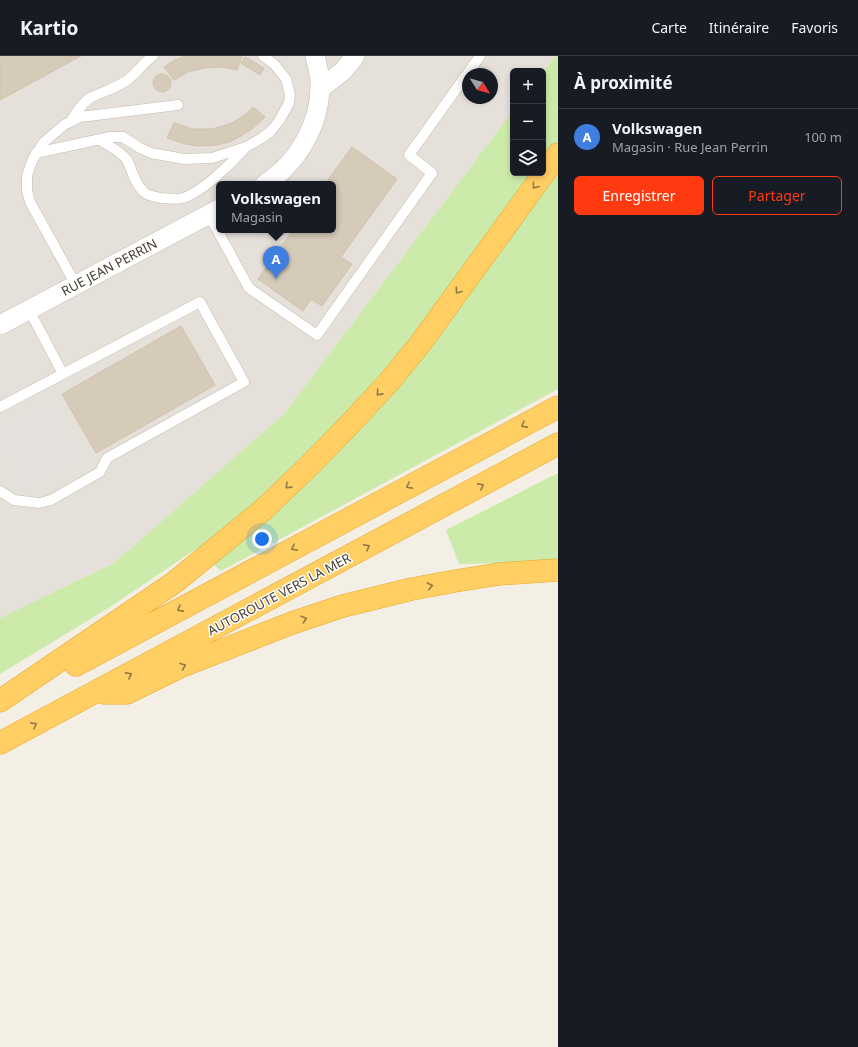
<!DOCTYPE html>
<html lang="fr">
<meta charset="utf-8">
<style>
body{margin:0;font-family:"Noto Sans",sans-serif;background:#242831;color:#f1f3f6}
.controls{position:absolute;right:12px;top:12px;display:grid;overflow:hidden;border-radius:6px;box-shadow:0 2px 6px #0003}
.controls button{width:36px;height:36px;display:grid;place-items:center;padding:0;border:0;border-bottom:1px solid #363941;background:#171b24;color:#f1f3f6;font:20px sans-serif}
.compass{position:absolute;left:462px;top:12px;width:36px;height:36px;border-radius:50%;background:#171b24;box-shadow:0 2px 6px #0003;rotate:127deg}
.you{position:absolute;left:262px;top:483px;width:14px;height:14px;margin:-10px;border:3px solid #fff;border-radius:50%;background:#1a73e8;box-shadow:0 0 0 6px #1a73e833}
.badge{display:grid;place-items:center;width:26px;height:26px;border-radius:50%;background:#ff3a10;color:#fff;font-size:13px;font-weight:700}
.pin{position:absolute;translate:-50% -33px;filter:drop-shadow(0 1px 2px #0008)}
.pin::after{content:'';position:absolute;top:21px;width:14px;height:12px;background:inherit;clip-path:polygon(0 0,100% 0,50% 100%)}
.popup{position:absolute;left:216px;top:125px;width:120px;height:52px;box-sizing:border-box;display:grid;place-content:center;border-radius:6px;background:#171b24;filter:drop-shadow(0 1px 3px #0005);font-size:13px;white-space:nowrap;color:#9ea1a6}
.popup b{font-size:15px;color:#f1f3f6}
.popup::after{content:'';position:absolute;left:50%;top:100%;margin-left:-8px;border:8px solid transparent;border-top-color:#171b24}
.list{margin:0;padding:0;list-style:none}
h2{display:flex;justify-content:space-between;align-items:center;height:52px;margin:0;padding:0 16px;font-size:17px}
h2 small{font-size:13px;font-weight:400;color:#9ea1a6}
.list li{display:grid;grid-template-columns:26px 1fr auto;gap:12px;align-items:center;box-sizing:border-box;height:56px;padding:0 16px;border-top:1px solid #363941}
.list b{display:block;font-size:15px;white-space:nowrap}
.list p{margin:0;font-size:13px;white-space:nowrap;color:#9ea1a6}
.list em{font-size:13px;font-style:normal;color:#9ea1a6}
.actions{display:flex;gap:8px;padding:12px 16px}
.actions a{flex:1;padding:9px 0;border:1px solid #ff3a10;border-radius:6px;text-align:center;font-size:14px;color:#ff3a10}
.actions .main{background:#ff3a10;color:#fff}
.icon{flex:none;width:22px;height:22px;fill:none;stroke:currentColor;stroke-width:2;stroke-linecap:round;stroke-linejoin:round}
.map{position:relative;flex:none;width:558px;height:991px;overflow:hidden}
header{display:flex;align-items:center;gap:24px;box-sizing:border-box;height:56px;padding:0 20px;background:#171b24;border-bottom:1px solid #363941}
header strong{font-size:19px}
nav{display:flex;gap:22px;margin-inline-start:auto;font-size:14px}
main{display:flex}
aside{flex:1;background:#171b24}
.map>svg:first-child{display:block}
.industrial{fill:#e5e0da;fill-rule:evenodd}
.green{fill:#ccebaa}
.parking{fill:#e4e1dd}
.building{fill:#d6cbb9;stroke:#d1c3ac}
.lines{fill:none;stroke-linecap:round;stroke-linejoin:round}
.lane-casing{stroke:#c2baa9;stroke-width:11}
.street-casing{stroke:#c2baa9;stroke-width:20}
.highway-casing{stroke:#e7a62a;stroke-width:23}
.lane{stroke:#fff;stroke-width:10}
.street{stroke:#fff;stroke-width:19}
.highway{stroke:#ffcf64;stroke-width:22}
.oneway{stroke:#907947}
.labels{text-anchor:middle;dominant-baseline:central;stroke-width:3;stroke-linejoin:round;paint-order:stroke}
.street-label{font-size:13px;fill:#463f34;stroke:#fff}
</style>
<header>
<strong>Kartio</strong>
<nav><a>Carte</a><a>Itinéraire</a><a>Favoris</a></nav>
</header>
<main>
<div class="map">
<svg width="558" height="991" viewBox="0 0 558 991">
<rect width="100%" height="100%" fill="#f3efe4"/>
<!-- industrial -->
<path class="industrial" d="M0,0H555L543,16L513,15V55L284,358L114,507L0,562ZM468,18H492V42H468ZM219,128H333V174H219Z"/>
<!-- green -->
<path class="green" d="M555,0H558V333L221,515L196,493L110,551L0,618V562L114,507L284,358L513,55V117H543V16Z
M558,417V506L459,508L446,474Z"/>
<!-- parking -->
<path class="parking" d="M348,0H380L369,16Z
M53,339L87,404L23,437L0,393V367Z"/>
<!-- building -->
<path class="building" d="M0,0H81L0,44Z
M185,0H242L237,14L221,11L204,12L188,16L174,24L164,11L173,5Z
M245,1L264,12L260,19L241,7Z
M153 27a9 9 0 1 1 18 0a9 9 0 1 1-18 0Z
M253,51L265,61L252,73L241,80L229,86L217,89L198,90L185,88L167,82L174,67L193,73H213L232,67L245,59Z
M352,91L397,123L341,201L352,208L322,250L311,243L303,255L258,223L293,174H333V128H325Z
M181,270L215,329L96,397L62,338Z"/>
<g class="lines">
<!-- lane casing -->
<g class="lane-casing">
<path id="lane" d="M70,66C76,57 81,48 90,42C101,36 114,33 126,25C136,18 143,7 153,0
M100,84C109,90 121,95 127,104C133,115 134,127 144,136C148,140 156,141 161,142C169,142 175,144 183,142C202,136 231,108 245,92
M36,97L110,81H123L140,92L151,97L184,103L212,102L246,91L262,82L271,75L279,65L289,47L290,39L286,23L274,8L263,0
M209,159L249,232L317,279L432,117L409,99L480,0
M76,229L30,146L27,134V120L32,105L43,87L64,69L80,61L178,49
M29,254L63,318
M0,351L200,246L244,326L107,402L100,416L51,444L39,447L14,444L0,435"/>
</g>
<!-- street casing -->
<g class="street-casing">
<path id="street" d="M320,33L343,15L355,0
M265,128C298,107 321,67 320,27C320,18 317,9 315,0
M0,269L219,153"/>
</g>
<!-- highway casing -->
<g class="highway-casing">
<path id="highway" d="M76,609L558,351
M105,637H127L182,610L292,567L343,550L412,533L455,525L499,518L558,514
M0,645L175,526L264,453L310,409L349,369L388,327L420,288L558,98
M0,687L558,388"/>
</g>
<!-- lane -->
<use href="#lane" class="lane"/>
<!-- street -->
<use href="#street" class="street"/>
<!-- highway -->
<use href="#highway" class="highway"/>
</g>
<!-- one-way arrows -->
<defs><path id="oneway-chevron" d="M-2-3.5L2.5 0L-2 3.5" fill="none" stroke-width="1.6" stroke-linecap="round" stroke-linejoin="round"/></defs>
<g class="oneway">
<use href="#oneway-chevron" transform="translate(535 130) rotate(126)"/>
<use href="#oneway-chevron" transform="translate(458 235) rotate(126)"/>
<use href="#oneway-chevron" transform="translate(379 337) rotate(132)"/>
<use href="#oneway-chevron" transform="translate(524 369) rotate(152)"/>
<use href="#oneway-chevron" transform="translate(288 430) rotate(136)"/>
<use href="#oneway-chevron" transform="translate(409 430) rotate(152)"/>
<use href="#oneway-chevron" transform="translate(481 430) rotate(-28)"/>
<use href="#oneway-chevron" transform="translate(367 491) rotate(-28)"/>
<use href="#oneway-chevron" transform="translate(294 492) rotate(152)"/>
<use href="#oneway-chevron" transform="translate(430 530) rotate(-11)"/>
<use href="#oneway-chevron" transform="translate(180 553) rotate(152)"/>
<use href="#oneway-chevron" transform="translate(304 563) rotate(-18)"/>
<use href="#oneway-chevron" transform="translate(183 610) rotate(-23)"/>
<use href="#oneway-chevron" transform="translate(129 619) rotate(-28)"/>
<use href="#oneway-chevron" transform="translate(34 669) rotate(-28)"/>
</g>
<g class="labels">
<!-- street labels -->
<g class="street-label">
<text transform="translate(109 211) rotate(-28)">RUE JEAN PERRIN</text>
<text transform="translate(279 538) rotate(-28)">AUTOROUTE VERS LA MER</text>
</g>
</g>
</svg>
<div class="controls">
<button>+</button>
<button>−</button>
<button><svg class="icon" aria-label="layers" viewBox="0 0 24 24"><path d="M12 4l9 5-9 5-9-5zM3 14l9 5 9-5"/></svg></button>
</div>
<svg class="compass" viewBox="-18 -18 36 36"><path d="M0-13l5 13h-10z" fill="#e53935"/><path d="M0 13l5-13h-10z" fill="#9ea1a6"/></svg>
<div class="you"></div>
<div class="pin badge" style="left:276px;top:223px;background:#3f7fe0">A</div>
<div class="popup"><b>Volkswagen</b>Magasin</div>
</div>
<aside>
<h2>À proximité<small></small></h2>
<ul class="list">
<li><span class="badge" style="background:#3f7fe0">A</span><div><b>Volkswagen</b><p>Magasin · Rue Jean Perrin</p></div><em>100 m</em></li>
</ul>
<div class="actions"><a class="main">Enregistrer</a><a>Partager</a></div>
</aside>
</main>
